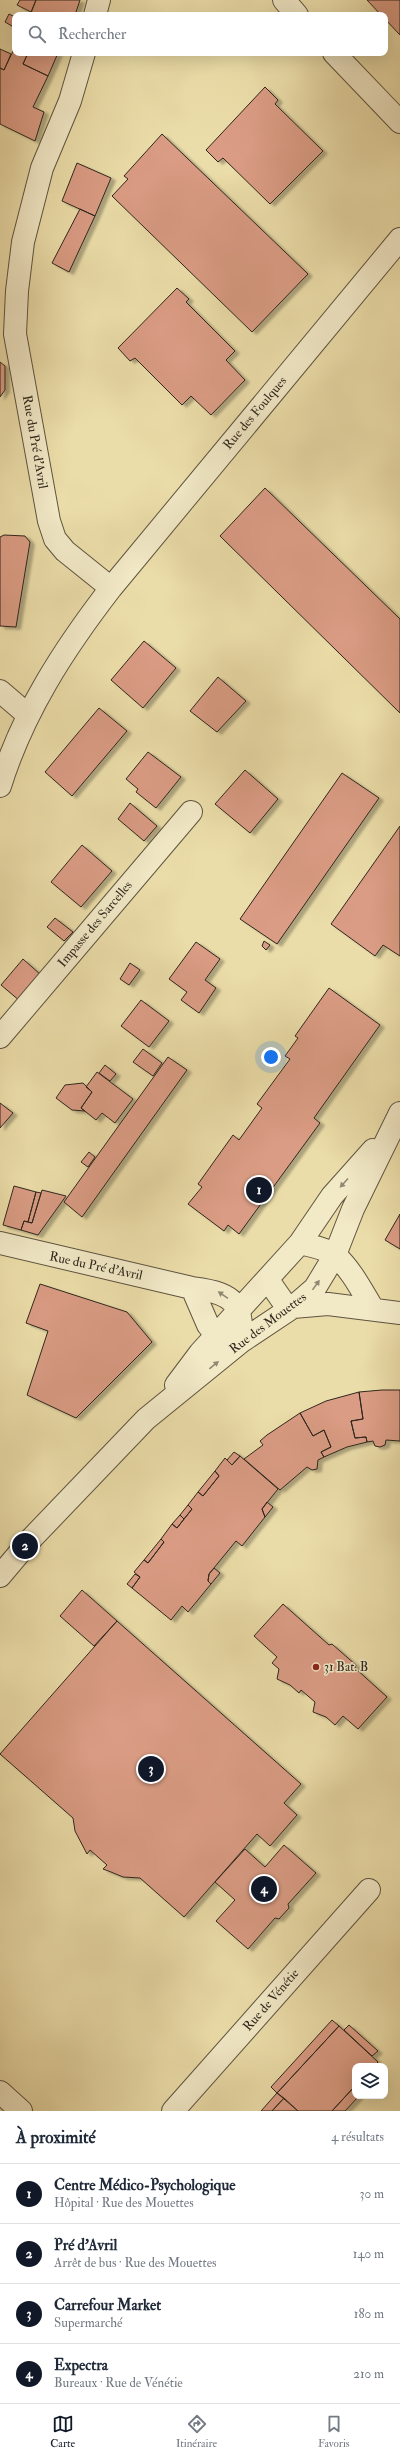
<!DOCTYPE html>
<html lang="fr">
<meta charset="utf-8">
<style>
body{margin:0;font-family:"IM FELL Double Pica",serif;background:#f6f6f7;color:#1f2937}
.controls{position:absolute;right:12px;bottom:12px;display:grid;overflow:hidden;border-radius:8px;box-shadow:0 4px 16px #0002}
.controls button{width:36px;height:36px;display:grid;place-items:center;padding:0;border:0;border-bottom:1px solid #e0e1e3;background:#fff;color:#1f2937;font:20px sans-serif}
.you{position:absolute;left:271px;top:1057px;width:14px;height:14px;margin:-10px;border:3px solid #fff;border-radius:50%;background:#1a73e8;box-shadow:0 0 0 6px #1a73e833}
.badge{display:grid;place-items:center;width:26px;height:26px;border-radius:50%;background:#111827;color:#fff;font-size:13px;font-weight:700}
.pin{position:absolute;translate:-50% -50%;border:2px solid #fff;box-shadow:0 1px 4px #0006}
.list{margin:0;padding:0;list-style:none}
h2{display:flex;justify-content:space-between;align-items:center;height:52px;margin:0;padding:0 16px;font-size:17px}
h2 small{font-size:13px;font-weight:400;color:#747a83}
.list li{display:grid;grid-template-columns:26px 1fr auto;gap:12px;align-items:center;box-sizing:border-box;height:60px;padding:0 16px;border-top:1px solid #e0e1e3}
.list b{display:block;font-size:15px;white-space:nowrap}
.list p{margin:0;font-size:13px;white-space:nowrap;color:#747a83}
.list em{font-size:13px;font-style:normal;color:#747a83}
.icon{flex:none;width:22px;height:22px;fill:none;stroke:currentColor;stroke-width:2;stroke-linecap:round;stroke-linejoin:round}
.map{position:relative;flex:none;width:400px;height:2111px;overflow:hidden}
.search{position:absolute;background:#fff;box-shadow:0 4px 16px #0002;left:12px;right:12px;top:12px;height:44px;display:flex;align-items:center;gap:10px;box-sizing:border-box;padding:0 14px;border-radius:8px;color:#747a83;font-size:15px}
.sheet{height:292px;background:#fff}
nav{display:flex;justify-content:space-around;align-items:center;box-sizing:border-box;height:56px;border-top:1px solid #e0e1e3;background:#fff;font-size:11px;color:#747a83}
nav a{display:grid;justify-items:center;gap:2px}
nav .on{color:#111827}
.map>svg:first-child{display:block}
.building{fill:#da9c84;stroke:#2f271d;filter:url(#shadow)}
.lines{fill:none;stroke-linecap:round;stroke-linejoin:round}
.minor-casing{stroke:#5e5440;stroke-width:24}
.minor{stroke:#f2e9c7;stroke-width:22}
.oneway{fill:#908872}
.poi-dot{fill:#8f2418;stroke:#f2e9c7;stroke-width:1.5}
.labels{text-anchor:middle;dominant-baseline:central;stroke-width:3;stroke-linejoin:round;paint-order:stroke}
.street-label{font-size:13px;fill:#2f271d;stroke:#f2e9c7}
.poi-label{font-size:13px;fill:#2f271d;stroke:#f2e9c7;text-anchor:start}
</style>
<div class="map">
<svg width="400" height="2111" viewBox="0 0 400 2111">
<defs>
<filter id="shadow"><feDropShadow dx="4.5" dy="2.5" stdDeviation="1" flood-color="#0004"/></filter>
</defs>
<rect width="100%" height="100%" fill="#ebdda9"/>
<filter id="stains"><feTurbulence type="fractalNoise" baseFrequency=".005" numOctaves="4"/><feColorMatrix values="0 0 0 0 .2 0 0 0 0 .09 0 0 0 0 .02 0 0 0 .5 -.17"/></filter>
<radialGradient id="worn" r=".72"><stop offset=".6" stop-color="#630" stop-opacity="0"/><stop offset="1" stop-color="#630" stop-opacity=".3"/></radialGradient>
<!-- building -->
<path class="building" d="M20,0H36L31,12L17,5Z
M36,0H80L75,15H35L31,13Z
M367,0H400V35L385,19V15H381Z
M9,14L15,17L12,26L5,22Z
M15,47V53H28L23,64L48,76L33,107L44,112L35,141L0,124V68L4,70Z
M0,49L11,54L4,70L0,68Z
M28,53H58L48,76L23,64Z
M265,87L278,100L275,104L323,151L270,204L223,158L218,162L206,150Z
M162,134L308,274L252,332L112,196L128,179L124,176Z
M77,163L111,178L95,216L62,201Z
M80,209L95,216L69,272L52,263Z
M177,288L189,299L186,302L235,351L226,360L245,380L211,415L191,396L182,405L135,358L130,361L118,348Z
M0,362L5,366V390L0,397Z
M265,488L400,619V713L220,536Z
M4,535L25,536L30,542L16,627L0,626V537Z
M144,641L176,668L143,708L111,680Z
M218,677L246,701L217,732L190,711Z
M99,708L127,731L72,796L45,772Z
M148,752L181,777L156,808L136,792L138,789L126,779Z
M245,770L278,799L250,833L215,804Z
M342,773L379,798L277,944L240,919Z
M130,803L157,826L144,841L118,819Z
M400,826V956L383,945L375,956L331,924Z
M82,845L112,871L81,907L51,882Z
M55,918L73,932L64,941L47,927Z
M264,941L270,945L266,950L262,946Z
M196,942L220,959L205,980L216,988L199,1013L181,1000L187,992L169,979Z
M23,959L41,975L20,1001L1,985Z
M130,963L140,970L129,985L120,979Z
M329,988L380,1025L314,1118L320,1123L239,1234L228,1225L224,1231L188,1204L202,1187L198,1184L233,1135L239,1140L262,1108L257,1104L290,1059L285,1056L298,1038L295,1036Z
M141,1000L169,1021L149,1047L121,1026Z
M143,1049L162,1063L153,1076L133,1062Z
M168,1057L187,1070L82,1217L64,1202Z
M105,1065L116,1074L110,1081L99,1073Z
M97,1072L133,1099L115,1123L102,1113L96,1120L81,1108L92,1092L86,1087Z
M83,1083L92,1092L81,1108L85,1111L72,1110L56,1098L65,1085Z
M0,1103L13,1113L0,1128Z
M89,1152L95,1157L88,1167L81,1162Z
M14,1186L36,1192L28,1222L24,1221L21,1230L3,1225Z
M42,1190L66,1196L38,1235L21,1230L24,1221L32,1223Z
M36,1192L41,1193L32,1223L28,1222Z
M400,1214V1249L385,1240Z
M40,1284L127,1312L152,1342L76,1418L27,1395L48,1331L26,1323Z
M382,1390H400V1441L386,1440L385,1445L380,1447L375,1446L373,1441L367,1442L366,1437L355,1438L351,1421L363,1419L359,1392Z
M359,1392L363,1419L351,1421L355,1438L366,1437L367,1442L347,1447L324,1457L321,1452L331,1447L324,1430L313,1436L300,1413L326,1401Z
M300,1413L313,1436L324,1430L331,1447L321,1452L324,1457L318,1460L317,1469L312,1470L307,1467L280,1490L244,1459L263,1445L260,1441L267,1435Z
M234,1452L240,1456L232,1465L227,1460Z
M240,1456L278,1489L262,1509L265,1517L242,1546L236,1541L209,1574L208,1581L211,1584L188,1612L182,1606L171,1620L132,1588L140,1577L134,1572L144,1560L148,1563L164,1542L161,1539L172,1524L177,1528L192,1509L188,1505L198,1492L203,1496L219,1476L215,1471L225,1458L232,1465Z
M215,1471L219,1476L203,1496L198,1492Z
M267,1502L273,1507L265,1517L262,1509Z
M188,1505L192,1509L184,1519L180,1515Z
M180,1515L184,1519L177,1528L172,1524Z
M161,1539L164,1542L148,1563L144,1560Z
M214,1568L220,1573L211,1584L208,1581L209,1574Z
M135,1574L140,1577L132,1588L127,1584Z
M82,1590L117,1621L94,1646L60,1616Z
M283,1604L329,1645L332,1644L356,1665L355,1668L387,1697L358,1729L343,1716L335,1725L326,1717L313,1712L315,1702L301,1690L299,1693L290,1685L277,1679L279,1669L272,1663L277,1657L254,1636Z
M117,1621L301,1784L284,1803L297,1815L270,1846L257,1834L184,1917L140,1878L123,1877L111,1872L103,1869L107,1865L90,1850L87,1854L75,1831L73,1818L0,1754Z
M284,1845L316,1873L288,1904L289,1908L279,1919L275,1918L248,1949L216,1921L235,1900L215,1882L245,1849L265,1867Z
M332,2020L339,2026L277,2093L271,2087Z
M349,2025L378,2051L372,2056L344,2030Z
M339,2026L378,2062L374,2066H355V2086L332,2111H298L277,2093Z
M355,2086V2096H359L345,2111H332Z
M277,2093L284,2098L272,2111H261Z
M284,2098L298,2111H272Z"/>
<g class="lines">
<!-- minor casing -->
<g class="minor-casing">
<path id="minor" d="M284,0L297,15
M95,15L99,0
M334,53L400,122
M111,588L400,239
M0,691L28,715
M0,786C23,712 64,649 111,588L65,551L55,539L49,521L15,334L17,291L23,242L42,168L70,101L84,53
M0,1037L191,812
M0,1243L192,1288C208,1290 234,1293 239,1313C242,1322 241,1332 242,1341L217,1336L208,1325L192,1288
M300,1243C311,1246 325,1248 335,1255C351,1269 362,1291 373,1309
M268,1280L284,1303L293,1307L328,1304L400,1313
M176,1385L200,1353L300,1243L332,1196L373,1150
M0,1576L32,1538L146,1419L242,1341L293,1307L315,1288L335,1255L353,1209L400,1113
M0,2092L21,2111
M173,2111L369,1890"/>
</g>
<!-- minor -->
<use href="#minor" class="minor"/>
</g>
<!-- one-way arrows -->
<defs><path id="oneway-solid" d="M-6-.8H1V-3.2L6.5 0L1 3.2V.8H-6Z"/></defs>
<g class="oneway">
<use href="#oneway-solid" transform="translate(344 1183) rotate(132)"/>
<use href="#oneway-solid" transform="translate(316 1285) rotate(-54)"/>
<use href="#oneway-solid" transform="translate(223 1295) rotate(-146)"/>
<use href="#oneway-solid" transform="translate(214 1365) rotate(-39)"/>
</g>
<!-- markers -->
<circle class="poi-dot" cx="316" cy="1667" r="4"/>
<g class="labels">
<!-- street labels -->
<g class="street-label">
<text transform="translate(255 413) rotate(-50)">Rue des Foulques</text>
<text transform="translate(35 442) rotate(80)">Rue du Pré d'Avril</text>
<text transform="translate(95 924) rotate(-50)">Impasse des Sarcelles</text>
<text transform="translate(96 1266) rotate(12)">Rue du Pré d'Avril</text>
<text transform="translate(268 1323) rotate(-37)">Rue des Mouettes</text>
<text transform="translate(271 2000) rotate(-49)">Rue de Vénétie</text>
</g>
<!-- poi labels -->
<g class="poi-label">
<text x="324" y="1667">31 Bat. B</text>
</g>
</g>
<rect width="100%" height="100%" filter="url(#stains)"/>
<rect width="100%" height="100%" fill="url(#worn)"/>
</svg>
<div class="controls">
<button><svg class="icon" aria-label="layers" viewBox="0 0 24 24"><path d="M12 4l9 5-9 5-9-5zM3 14l9 5 9-5"/></svg></button>
</div>
<div class="you"></div>
<div class="pin badge" style="left:259px;top:1190px">1</div>
<div class="pin badge" style="left:25px;top:1546px">2</div>
<div class="pin badge" style="left:151px;top:1769px">3</div>
<div class="pin badge" style="left:264px;top:1889px">4</div>
<div class="search"><svg class="icon" aria-label="search" viewBox="0 0 24 24"><circle cx="10" cy="10" r="6"/><path d="M15 15l6 6"/></svg>Rechercher</div>
</div>
<section class="sheet">
<h2>À proximité<small>4 résultats</small></h2>
<ul class="list">
<li><span class="badge">1</span><div><b>Centre Médico-Psychologique</b><p>Hôpital · Rue des Mouettes</p></div><em>30 m</em></li>
<li><span class="badge">2</span><div><b>Pré d'Avril</b><p>Arrêt de bus · Rue des Mouettes</p></div><em>140 m</em></li>
<li><span class="badge">3</span><div><b>Carrefour Market</b><p>Supermarché</p></div><em>180 m</em></li>
<li><span class="badge">4</span><div><b>Expectra</b><p>Bureaux · Rue de Vénétie</p></div><em>210 m</em></li>
</ul>
</section>
<nav>
<a class="on"><svg class="icon" aria-label="map" viewBox="0 0 24 24"><path d="M3 6l6-2 6 2 6-2v14l-6 2-6-2-6 2zM9 4v14M15 6v14"/></svg>Carte</a>
<a><svg class="icon" aria-label="directions" viewBox="0 0 24 24"><path d="M12 3l9 9-9 9-9-9zM9 14v-3h6M13 9l2 2-2 2"/></svg>Itinéraire</a>
<a><svg class="icon" aria-label="saved" viewBox="0 0 24 24"><path d="M7 4h10v16l-5-4-5 4z"/></svg>Favoris</a>
</nav>
